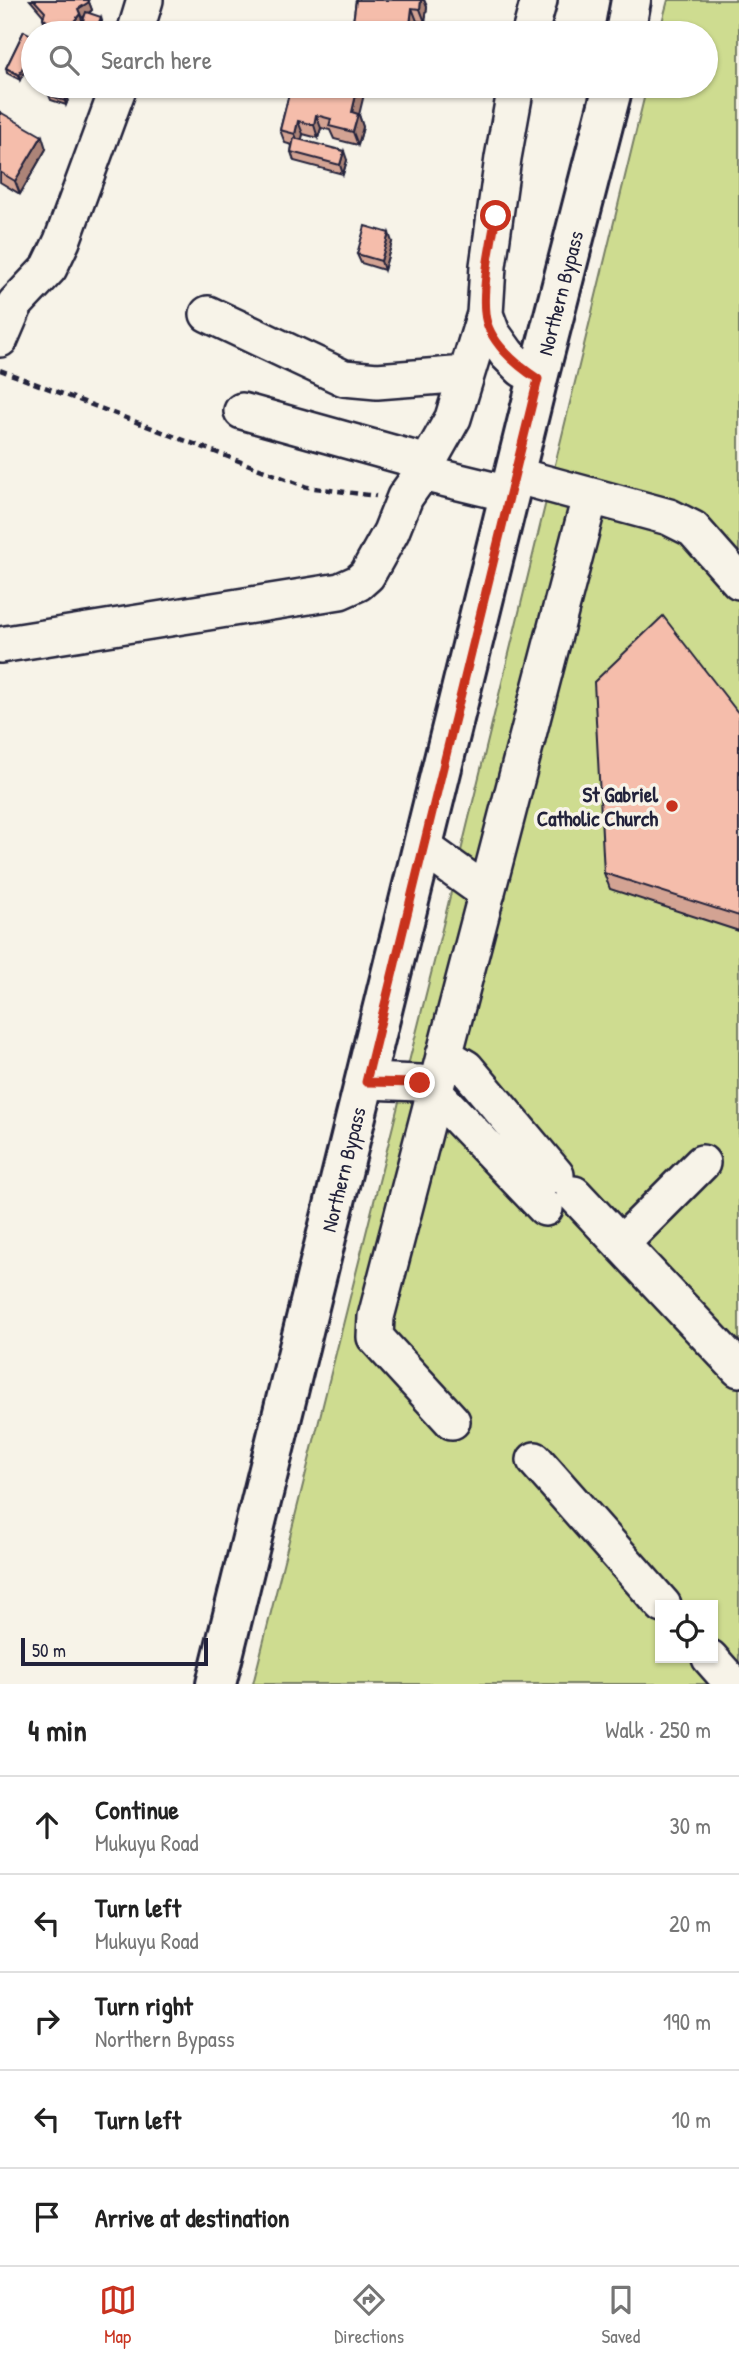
<!DOCTYPE html>
<meta charset="utf-8">
<style>
body{margin:0;font-family:"Patrick Hand",sans-serif;background:#f6f6f6;color:#222}
.controls{position:absolute;right:21px;bottom:21px;display:grid;overflow:hidden;border-radius:0px;box-shadow:0 2px 5px #0004}
.controls button{width:63px;height:63px;display:grid;place-items:center;padding:0;border:0;border-bottom:2px solid #e0e0e0;background:#fff;color:#222;font:35px sans-serif}
.scale{position:absolute;left:21px;bottom:18px;width:187px;box-sizing:border-box;padding-left:7px;border:4px solid #22223b;border-top:0;font-size:19px;line-height:24px;white-space:nowrap;color:#22223b;-webkit-text-stroke:5px #f7f3e8;paint-order:stroke}
.stop{position:absolute;width:21px;height:21px;margin:-16px;border:5px solid #c8321e;border-radius:50%;background:#fff}
.stop.end{background:#c8321e;border-color:#fff;box-shadow:0 2px 7px #0008}
.list{margin:0;padding:0;list-style:none}
h2{display:flex;justify-content:space-between;align-items:center;height:91px;margin:0;padding:0 28px;font-size:30px}
h2 small{font-size:23px;font-weight:400;color:#767676}
.list li{display:grid;grid-template-columns:46px 1fr auto;gap:21px;align-items:center;box-sizing:border-box;height:98px;padding:0 28px;border-top:2px solid #e0e0e0}
.list b{display:block;font-size:26px;white-space:nowrap}
.list p{margin:0;font-size:23px;white-space:nowrap;color:#767676}
.list em{font-size:23px;font-style:normal;color:#767676}
.icon{flex:none;width:38px;height:38px;fill:none;stroke:currentColor;stroke-width:2;stroke-linecap:round;stroke-linejoin:round}
.map{position:relative;flex:none;width:739px;height:1684px;overflow:hidden}
.search{position:absolute;background:#fff;box-shadow:0 2px 5px #0004;left:21px;right:21px;top:21px;height:77px;display:flex;align-items:center;gap:18px;box-sizing:border-box;padding:0 24px;border-radius:38px;color:#767676;font-size:26px}
.sheet{height:581px;background:#fff}
nav{display:flex;justify-content:space-around;align-items:center;box-sizing:border-box;height:98px;border-top:2px solid #e0e0e0;background:#fff;font-size:19px;color:#767676}
nav a{display:grid;justify-items:center;gap:4px}
nav .on{color:#c8321e}
.map>svg:first-child{display:block}
.green{fill:#cedc90;stroke:#787f66;stroke-width:2;fill-rule:evenodd}
.lines{fill:none;stroke-linecap:round;stroke-linejoin:round}
.minor-casing{stroke:#22223b;stroke-width:40}
.major-casing{stroke:#22223b;stroke-width:44}
.path{stroke:#22223b;stroke-width:4.5;stroke-dasharray:7 5;stroke-linecap:butt}
.minor{stroke:#f7f3e8;stroke-width:35}
.major{stroke:#f7f3e8;stroke-width:38}
.wall{fill:#d3a393;stroke:#22223b;stroke-width:2}
.shaded-wall{fill:#ac8478;stroke:#22223b;stroke-width:2}
.building{fill:#f5bdab;stroke:#22223b;stroke-width:2}
.route{stroke:#c8321e;stroke-width:9}
.poi-dot{fill:#c8321e;stroke:#f7f3e8;stroke-width:2.5}
.labels{text-anchor:middle;dominant-baseline:central;stroke-width:7;stroke-linejoin:round;paint-order:stroke}
.street-label{font-size:21px;fill:#22223b;stroke:#f7f3e8}
.poi-label{font-size:21px;font-weight:bold;fill:#22223b;stroke:#f7f3e8;text-anchor:end}
</style>
<div class="map">
<svg width="739" height="1684" viewBox="0 0 739 1684">
<rect width="100%" height="100%" fill="#f7f3e8"/>
<filter id="ink" filterUnits="userSpaceOnUse"><feTurbulence type="fractalNoise" baseFrequency=".0143" numOctaves="2"/><feDisplacementMap in="SourceGraphic" scale="14" xChannelSelector="R" yChannelSelector="G"/><feConvolveMatrix kernelMatrix="1 2 1 2 8 2 1 2 1" color-interpolation-filters="sRGB"/></filter>
<g filter="url(#ink)">
<!-- green -->
<path class="green" d="M668,0H739V1684H253L434,962L647,86H706V33H659ZM660,1605H713V1658H660Z"/>
<g class="lines">
<!-- minor casing -->
<g class="minor-casing">
<path id="minor" d="M135,33L145,0
M530,33L539,0
M516,86L503,158L488,266L485,314L492,333L507,354L522,369L538,378
M208,314L344,378L377,381L466,374
M0,339L15,304L49,268L62,241L119,86
M242,411L428,463
M422,473L509,494
M514,475L669,517L693,529L739,581
M0,645L340,591L358,583L367,575L391,532L405,497L422,473L453,418L485,314
M423,847L487,893
M444,1055L466,1068L556,1175
M366,1081L420,1083L434,1092L545,1208
M574,1194L739,1369
M621,1244L702,1163
M452,1421L375,1337L376,1317L590,497
M535,1460L663,1605
M710,1658L733,1684"/>
</g>
<!-- major casing -->
<g class="major-casing">
<g id="major">
<path d="M625,33L631,0"/>
<path id="s1" d="M216,1684L538,378L613,86"/>
</g>
</g>
<!-- path -->
<path class="path" d="M0,370L307,487L376,496"/>
<!-- minor -->
<use href="#minor" class="minor"/>
<!-- major -->
<use href="#major" class="major"/>
</g>
<!-- wall -->
<path class="wall" d="M30,0H88L92,10L89,13L102,21L98,33H79L81,25L74,33L71,31L68,33H54L46,27L43,18V15Z
M356,0H424L427,7L425,22L417,21L415,33H353L352,30Z
M24,31L20,80L7,73L6,68Z
M73,86L66,105L51,100L49,95Z
M291,86L359,115L363,127L358,145L334,139L330,130L321,128L318,138L303,134L301,140L347,160L343,174L294,161L291,152L292,145L285,143L280,130Z
M0,112L46,149L20,194L0,182Z
M392,242L384,270L361,263L357,254Z
M739,714V931L610,889L604,873Z"/>
<!-- shaded-wall -->
<path class="shaded-wall" d="M421,0H424L427,7L425,22L420,9Z
M89,2L92,10L82,18L78,9Z
M412,8L417,21L415,33H409Z
M80,14L83,23L74,33L71,25Z
M101,17L102,21L98,33H95Z
M68,22L71,31L68,33H59L57,29Z
M33,47V55L20,80L19,75Z
M70,86H73L66,105L65,101Z
M358,86H366L359,115L363,127L358,145L353,132L352,112Z
M316,115L321,128L318,138L314,125Z
M298,121L303,134L300,147L295,134Z
M42,136L46,149L20,194L15,181Z
M344,151L347,160L343,174L340,165Z
M389,233L392,242L384,270L381,261Z"/>
<!-- building -->
<path class="building" d="M34,0H88L89,2L78,9L80,14L71,25L68,22L57,29L43,18L45,12Z
M356,0H421L420,9L412,8L409,33H375L352,30Z
M86,12L101,17L95,33H79Z
M24,31L33,36V47L19,75L6,68Z
M52,86H70L65,101L49,95Z
M291,86H358L352,112L358,114L353,132L329,126L331,119L316,115L314,125L298,121L295,134L280,130Z
M0,112L42,136L15,181L0,172Z
M294,138L344,151L340,165L291,152Z
M365,226L389,233L381,261L357,254Z
M663,616L739,714V916L604,873L594,682Z"/>
</g>
<g class="lines" filter="url(#ink)">
<!-- route -->
<path class="route" d="M420,1083L366,1082L538,379C516,365 487,340 485,313C482,285 491,244 496,216"/>
</g>
<!-- markers -->
<circle class="poi-dot" cx="672" cy="806" r="7"/>
<g class="labels">
<!-- street labels -->
<g class="street-label">
<text stroke="none"><textPath href="#s1" startOffset="1433">Northern Bypass</textPath></text>
<text stroke="none"><textPath href="#s1" startOffset="530">Northern Bypass</textPath></text>
</g>
<!-- poi labels -->
<g class="poi-label">
<text x="658" y="794">St Gabriel<tspan x="658" dy="24">Catholic Church</tspan></text>
</g>
</g>
</svg>
<div class="controls">
<button><svg class="icon" aria-label="locate" viewBox="0 0 24 24"><circle cx="12" cy="12" r="6"/><path d="M12 2v4M12 18v4M2 12h4M18 12h4"/></svg></button>
</div>
<div class="scale">50 m</div>
<div class="stop" style="left:496px;top:216px"></div>
<div class="stop end" style="left:420px;top:1083px"></div>
<div class="search"><svg class="icon" aria-label="search" viewBox="0 0 24 24"><circle cx="10" cy="10" r="6"/><path d="M15 15l6 6"/></svg>Search here</div>
</div>
<section class="sheet">
<h2>4 min<small>Walk · 250 m</small></h2>
<ul class="list">
<li><svg class="icon" aria-label="ahead" viewBox="0 0 24 24"><path d="M12 20V5M6 11l6-6 6 6"/></svg><div><b>Continue</b><p>Mukuyu Road</p></div><em>30 m</em></li>
<li><svg class="icon" aria-label="left" viewBox="0 0 24 24"><path d="M17 20v-9H6M10 6l-5 5 5 5"/></svg><div><b>Turn left</b><p>Mukuyu Road</p></div><em>20 m</em></li>
<li><svg class="icon" aria-label="right" viewBox="0 0 24 24"><path d="M7 20v-9h11M14 6l5 5-5 5"/></svg><div><b>Turn right</b><p>Northern Bypass</p></div><em>190 m</em></li>
<li><svg class="icon" aria-label="left" viewBox="0 0 24 24"><path d="M17 20v-9H6M10 6l-5 5 5 5"/></svg><div><b>Turn left</b></div><em>10 m</em></li>
<li><svg class="icon" aria-label="arrive" viewBox="0 0 24 24"><path d="M6 21V4h12l-3 4 3 4H6"/></svg><div><b>Arrive at destination</b></div></li>
</ul>
</section>
<nav>
<a class="on"><svg class="icon" aria-label="map" viewBox="0 0 24 24"><path d="M3 6l6-2 6 2 6-2v14l-6 2-6-2-6 2zM9 4v14M15 6v14"/></svg>Map</a>
<a><svg class="icon" aria-label="directions" viewBox="0 0 24 24"><path d="M12 3l9 9-9 9-9-9zM9 14v-3h6M13 9l2 2-2 2"/></svg>Directions</a>
<a><svg class="icon" aria-label="saved" viewBox="0 0 24 24"><path d="M7 4h10v16l-5-4-5 4z"/></svg>Saved</a>
</nav>
